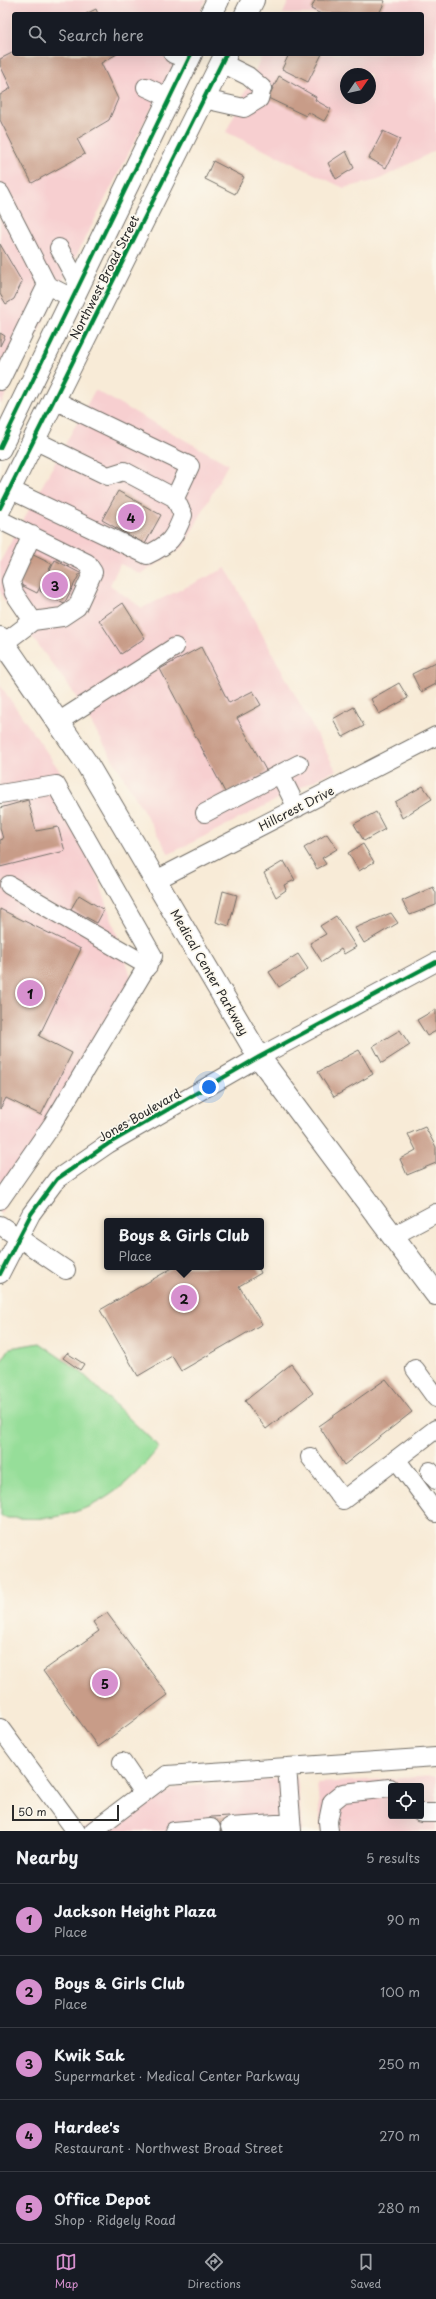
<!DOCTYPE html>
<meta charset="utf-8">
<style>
body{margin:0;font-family:"Playpen Sans",sans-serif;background:#20242c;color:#f1f3f6}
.controls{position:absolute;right:12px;bottom:12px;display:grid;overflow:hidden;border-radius:4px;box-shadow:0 4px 16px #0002}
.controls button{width:36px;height:36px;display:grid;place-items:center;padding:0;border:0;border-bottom:1px solid #363941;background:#171b24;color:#f1f3f6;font:20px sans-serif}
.compass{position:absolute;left:340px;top:68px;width:36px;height:36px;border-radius:50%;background:#171b24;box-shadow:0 4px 16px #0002;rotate:56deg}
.scale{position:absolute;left:12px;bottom:10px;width:107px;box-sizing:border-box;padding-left:4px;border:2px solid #2b2b2b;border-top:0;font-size:11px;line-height:14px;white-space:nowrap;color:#2b2b2b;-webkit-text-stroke:3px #fbf7ec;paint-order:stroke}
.you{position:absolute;left:209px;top:1087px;width:14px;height:14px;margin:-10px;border:3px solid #fff;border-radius:50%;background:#1a73e8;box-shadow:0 0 0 6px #1a73e833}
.badge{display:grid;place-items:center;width:26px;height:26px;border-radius:50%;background:#d690ce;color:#111;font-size:13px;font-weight:700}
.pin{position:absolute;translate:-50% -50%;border:2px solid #fff;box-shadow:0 1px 4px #0006}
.popup{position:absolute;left:104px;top:1218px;width:160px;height:52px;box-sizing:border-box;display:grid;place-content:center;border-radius:4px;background:#171b24;filter:drop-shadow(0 1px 3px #0005);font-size:13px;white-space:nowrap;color:#9ea1a6}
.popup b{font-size:15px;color:#f1f3f6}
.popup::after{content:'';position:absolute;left:50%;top:100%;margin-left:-8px;border:8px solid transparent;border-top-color:#171b24}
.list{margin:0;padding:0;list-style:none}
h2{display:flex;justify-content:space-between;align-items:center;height:52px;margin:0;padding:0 16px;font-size:17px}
h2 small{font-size:13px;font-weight:400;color:#9ea1a6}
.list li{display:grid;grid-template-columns:26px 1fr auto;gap:12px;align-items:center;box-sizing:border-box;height:72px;padding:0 16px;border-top:1px solid #363941}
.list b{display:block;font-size:15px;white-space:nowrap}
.list p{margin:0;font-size:13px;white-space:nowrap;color:#9ea1a6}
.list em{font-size:13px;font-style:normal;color:#9ea1a6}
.icon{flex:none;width:22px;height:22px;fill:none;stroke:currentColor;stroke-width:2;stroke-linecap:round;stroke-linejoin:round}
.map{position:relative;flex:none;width:436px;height:1831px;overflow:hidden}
.search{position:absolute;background:#171b24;box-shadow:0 4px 16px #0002;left:12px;right:12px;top:12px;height:44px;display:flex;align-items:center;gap:10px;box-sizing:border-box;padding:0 14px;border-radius:4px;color:#9ea1a6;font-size:15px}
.sheet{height:412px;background:#171b24}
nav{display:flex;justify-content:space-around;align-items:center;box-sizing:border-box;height:56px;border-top:1px solid #363941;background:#171b24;font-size:11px;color:#9ea1a6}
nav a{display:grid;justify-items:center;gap:2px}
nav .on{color:#d690ce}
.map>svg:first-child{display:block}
.built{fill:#f7cfd0;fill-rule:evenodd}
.green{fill:#96de99;stroke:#608462}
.building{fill:#c89c88}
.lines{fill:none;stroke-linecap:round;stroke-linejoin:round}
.minor-casing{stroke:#736e67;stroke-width:20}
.major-casing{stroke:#736e67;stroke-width:24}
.minor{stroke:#fff;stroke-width:18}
.major{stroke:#fff;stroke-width:22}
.cycleway-casing{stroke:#fbf7ec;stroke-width:6}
.cycleway{stroke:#00873e;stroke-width:4}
.labels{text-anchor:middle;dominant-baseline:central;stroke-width:3.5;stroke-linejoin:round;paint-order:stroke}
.street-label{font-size:12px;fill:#2b2b2b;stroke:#fbf7ec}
</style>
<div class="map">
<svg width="436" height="1831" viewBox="0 0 436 1831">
<rect width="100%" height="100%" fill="#fbf7ec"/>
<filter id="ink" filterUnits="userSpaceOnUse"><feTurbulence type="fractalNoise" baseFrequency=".025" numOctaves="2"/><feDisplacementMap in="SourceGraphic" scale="8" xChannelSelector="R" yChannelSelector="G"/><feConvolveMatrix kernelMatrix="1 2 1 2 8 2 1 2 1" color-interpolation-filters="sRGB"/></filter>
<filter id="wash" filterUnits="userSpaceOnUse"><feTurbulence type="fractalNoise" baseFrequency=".012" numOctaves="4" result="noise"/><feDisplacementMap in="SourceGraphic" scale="16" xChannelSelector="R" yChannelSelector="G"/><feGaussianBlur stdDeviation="0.9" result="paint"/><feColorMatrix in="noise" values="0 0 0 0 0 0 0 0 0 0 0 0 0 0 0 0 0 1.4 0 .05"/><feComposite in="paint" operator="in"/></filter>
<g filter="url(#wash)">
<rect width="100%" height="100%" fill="#f8ebd7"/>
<!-- built -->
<path class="built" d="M0,0H206L199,14H14V54H179L0,406Z
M289,0H436V150L378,180L344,188L226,132L263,54H422V14H283ZM346,74H370V98H346Z
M95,390L228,464L184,546L141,574L120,564L110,585L142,608L226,568L336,770L169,854L71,689L4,600L0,590V562Z
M0,685L64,777L132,979L0,1214Z
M436,1776V1831H321L317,1783ZM391,1786H421V1816H391Z
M297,1777L302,1831H77L181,1786Z"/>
<!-- green -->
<path class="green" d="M39,1343L81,1372L159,1447C132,1481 105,1506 60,1516C44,1520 24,1518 7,1518L0,1516V1363L10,1348Z"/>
<g id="blocks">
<!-- building -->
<path class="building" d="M315,0H383L385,1L379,14H321L311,9Z
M96,9L98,14H86Z
M14,52V54H117L101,63L118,99L109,120L77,139L85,154L32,183L0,120V95L11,88L0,65V59Z
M289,54H322L308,82L282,69Z
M279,76L316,97L315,100L331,109L324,121L308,112L306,116L268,98Z
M383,131L400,139L386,168L369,158Z
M346,151L354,168L336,179L328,163Z
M213,161L244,177L235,194L205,179Z
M0,244L22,282L14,299L6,304L0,294Z
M0,333L5,336L0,346Z
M118,491L161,515L145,544L102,520Z
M29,553L52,564L37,593L15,582Z
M55,560L80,573L64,604L40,591Z
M123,603L145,638L121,654L99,620Z
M201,647L229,703L253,691L261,705L237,718L267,772L226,794L160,669Z
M436,662V684L421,692L412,674Z
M399,683L408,698L379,714L371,699Z
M354,707L364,726L343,737L333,719Z
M423,786L432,799L402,818L395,802Z
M28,800L36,831L58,827L65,851L0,867V840L3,839L0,828V808Z
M376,812L385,829L364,841L354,824Z
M327,834L337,849L322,858L326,864L317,869L304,848Z
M363,844L374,862L359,871L348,853Z
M284,861L295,880L284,885L286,890L276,897L264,873Z
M433,887L436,893V905L410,915L402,901Z
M223,891L237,895L229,926L216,922Z
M79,895L104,910L97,923L71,909Z
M0,909L81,949L39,1036L72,1053L41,1115L6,1098L0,1109Z
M391,913L398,923L364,943L355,928Z
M336,916L356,947L344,954L341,949L322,962L310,943L326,934L320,926Z
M298,954L308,969L279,987L269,972Z
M436,1009V1031L427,1036L417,1020Z
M400,1030L410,1045L382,1063L373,1046Z
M359,1050L373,1074L334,1097L318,1072Z
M425,1127L436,1147V1163L407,1175L400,1159L416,1150L408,1134Z
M174,1267H258L261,1273L239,1286L262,1324L181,1371L172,1356L138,1376L100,1310Z
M67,1353L84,1364L80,1370L63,1358Z
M291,1364L313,1393L266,1429L245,1401Z
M386,1379L412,1412L344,1465L319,1426Z
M107,1613L168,1695L98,1747L43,1671L99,1631L93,1622Z
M229,1816L230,1831H211L210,1817Z"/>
</g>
</g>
<g filter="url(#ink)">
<use href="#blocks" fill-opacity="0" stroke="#736e67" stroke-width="1"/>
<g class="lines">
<!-- minor casing -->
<g class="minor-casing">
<path id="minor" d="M173,54L188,60
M146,87L170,98
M204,99L244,108L259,99L262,88L248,76L222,63
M0,193L47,285L0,381
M59,248L79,285
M47,285L72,298
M34,440L108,476L124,471L175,498L190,466L54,400
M9,489L147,555C170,544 174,539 183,515L175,498
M0,520L87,563L93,572L77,607L62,617L33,621L4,643
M32,535L11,581L14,593L33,621
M58,722L175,647
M280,774L297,808
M0,794L56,785L153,956L52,1125L0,1200
M205,813L299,764
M156,880L436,736
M9,885L148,966
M0,1225L66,1270
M393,1236L436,1213
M0,1274L31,1214L57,1179L108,1144L259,1057L436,962
M415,1369L436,1398
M310,1457L343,1500L436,1429
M396,1459L436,1513
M430,1471L436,1480
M0,1728L76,1831
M122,1762L143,1793
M287,1767L292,1831
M421,1813H436
M230,1827L291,1823
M93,1831L167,1775L436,1757
M174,1831L211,1828
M329,1831L328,1821L332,1802L343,1793L390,1788"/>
</g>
<!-- major casing -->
<g class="major-casing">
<path id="major" d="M211,14L218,0
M246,14L253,0
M0,448L191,54
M0,508L226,54
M0,638L87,764L259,1057L436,1294"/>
</g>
<!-- minor -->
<use href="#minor" class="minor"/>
<!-- major -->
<use href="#major" class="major"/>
<!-- cycleway casing -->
<g class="cycleway-casing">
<path id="cycleway" d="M0,448L191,54
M0,508L226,54
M0,1274L31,1214L57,1179L108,1144L259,1057L436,962"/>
</g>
<!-- cycleway -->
<use href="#cycleway" class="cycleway"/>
</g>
</g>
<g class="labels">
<!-- street labels -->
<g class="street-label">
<text transform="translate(104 277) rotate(-63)">Northwest Broad Street</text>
<text transform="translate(296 808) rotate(-27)">Hillcrest Drive</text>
<text transform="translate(210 972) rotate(60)">Medical Center Parkway</text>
<text transform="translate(139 1115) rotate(-30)">Jones Boulevard</text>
</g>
</g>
</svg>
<div class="controls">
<button><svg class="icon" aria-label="locate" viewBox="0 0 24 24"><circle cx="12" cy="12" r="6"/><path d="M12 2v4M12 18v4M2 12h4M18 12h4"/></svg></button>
</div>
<svg class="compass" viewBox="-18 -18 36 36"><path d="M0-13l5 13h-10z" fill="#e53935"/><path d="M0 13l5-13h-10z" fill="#9ea1a6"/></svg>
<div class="scale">50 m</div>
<div class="you"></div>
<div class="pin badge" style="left:30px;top:993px">1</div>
<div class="pin badge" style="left:184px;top:1298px">2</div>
<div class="popup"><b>Boys &amp; Girls Club</b>Place</div>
<div class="pin badge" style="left:55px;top:585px">3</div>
<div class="pin badge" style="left:131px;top:517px">4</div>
<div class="pin badge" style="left:105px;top:1683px">5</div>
<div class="search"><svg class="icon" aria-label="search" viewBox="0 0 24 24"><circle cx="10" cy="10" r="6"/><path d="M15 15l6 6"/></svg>Search here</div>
</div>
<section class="sheet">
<h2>Nearby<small>5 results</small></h2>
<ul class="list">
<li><span class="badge">1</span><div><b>Jackson Height Plaza</b><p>Place</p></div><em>90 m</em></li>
<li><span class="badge">2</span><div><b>Boys &amp; Girls Club</b><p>Place</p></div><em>100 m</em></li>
<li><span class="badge">3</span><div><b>Kwik Sak</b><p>Supermarket · Medical Center Parkway</p></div><em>250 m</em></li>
<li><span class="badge">4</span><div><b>Hardee's</b><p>Restaurant · Northwest Broad Street</p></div><em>270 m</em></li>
<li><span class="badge">5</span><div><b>Office Depot</b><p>Shop · Ridgely Road</p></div><em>280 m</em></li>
</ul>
</section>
<nav>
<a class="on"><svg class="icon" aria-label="map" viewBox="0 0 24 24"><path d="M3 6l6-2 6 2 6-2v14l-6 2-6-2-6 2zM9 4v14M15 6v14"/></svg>Map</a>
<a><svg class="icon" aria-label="directions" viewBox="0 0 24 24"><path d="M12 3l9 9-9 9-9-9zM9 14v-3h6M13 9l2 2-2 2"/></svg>Directions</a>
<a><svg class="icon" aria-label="saved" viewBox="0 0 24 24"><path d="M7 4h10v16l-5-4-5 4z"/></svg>Saved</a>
</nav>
